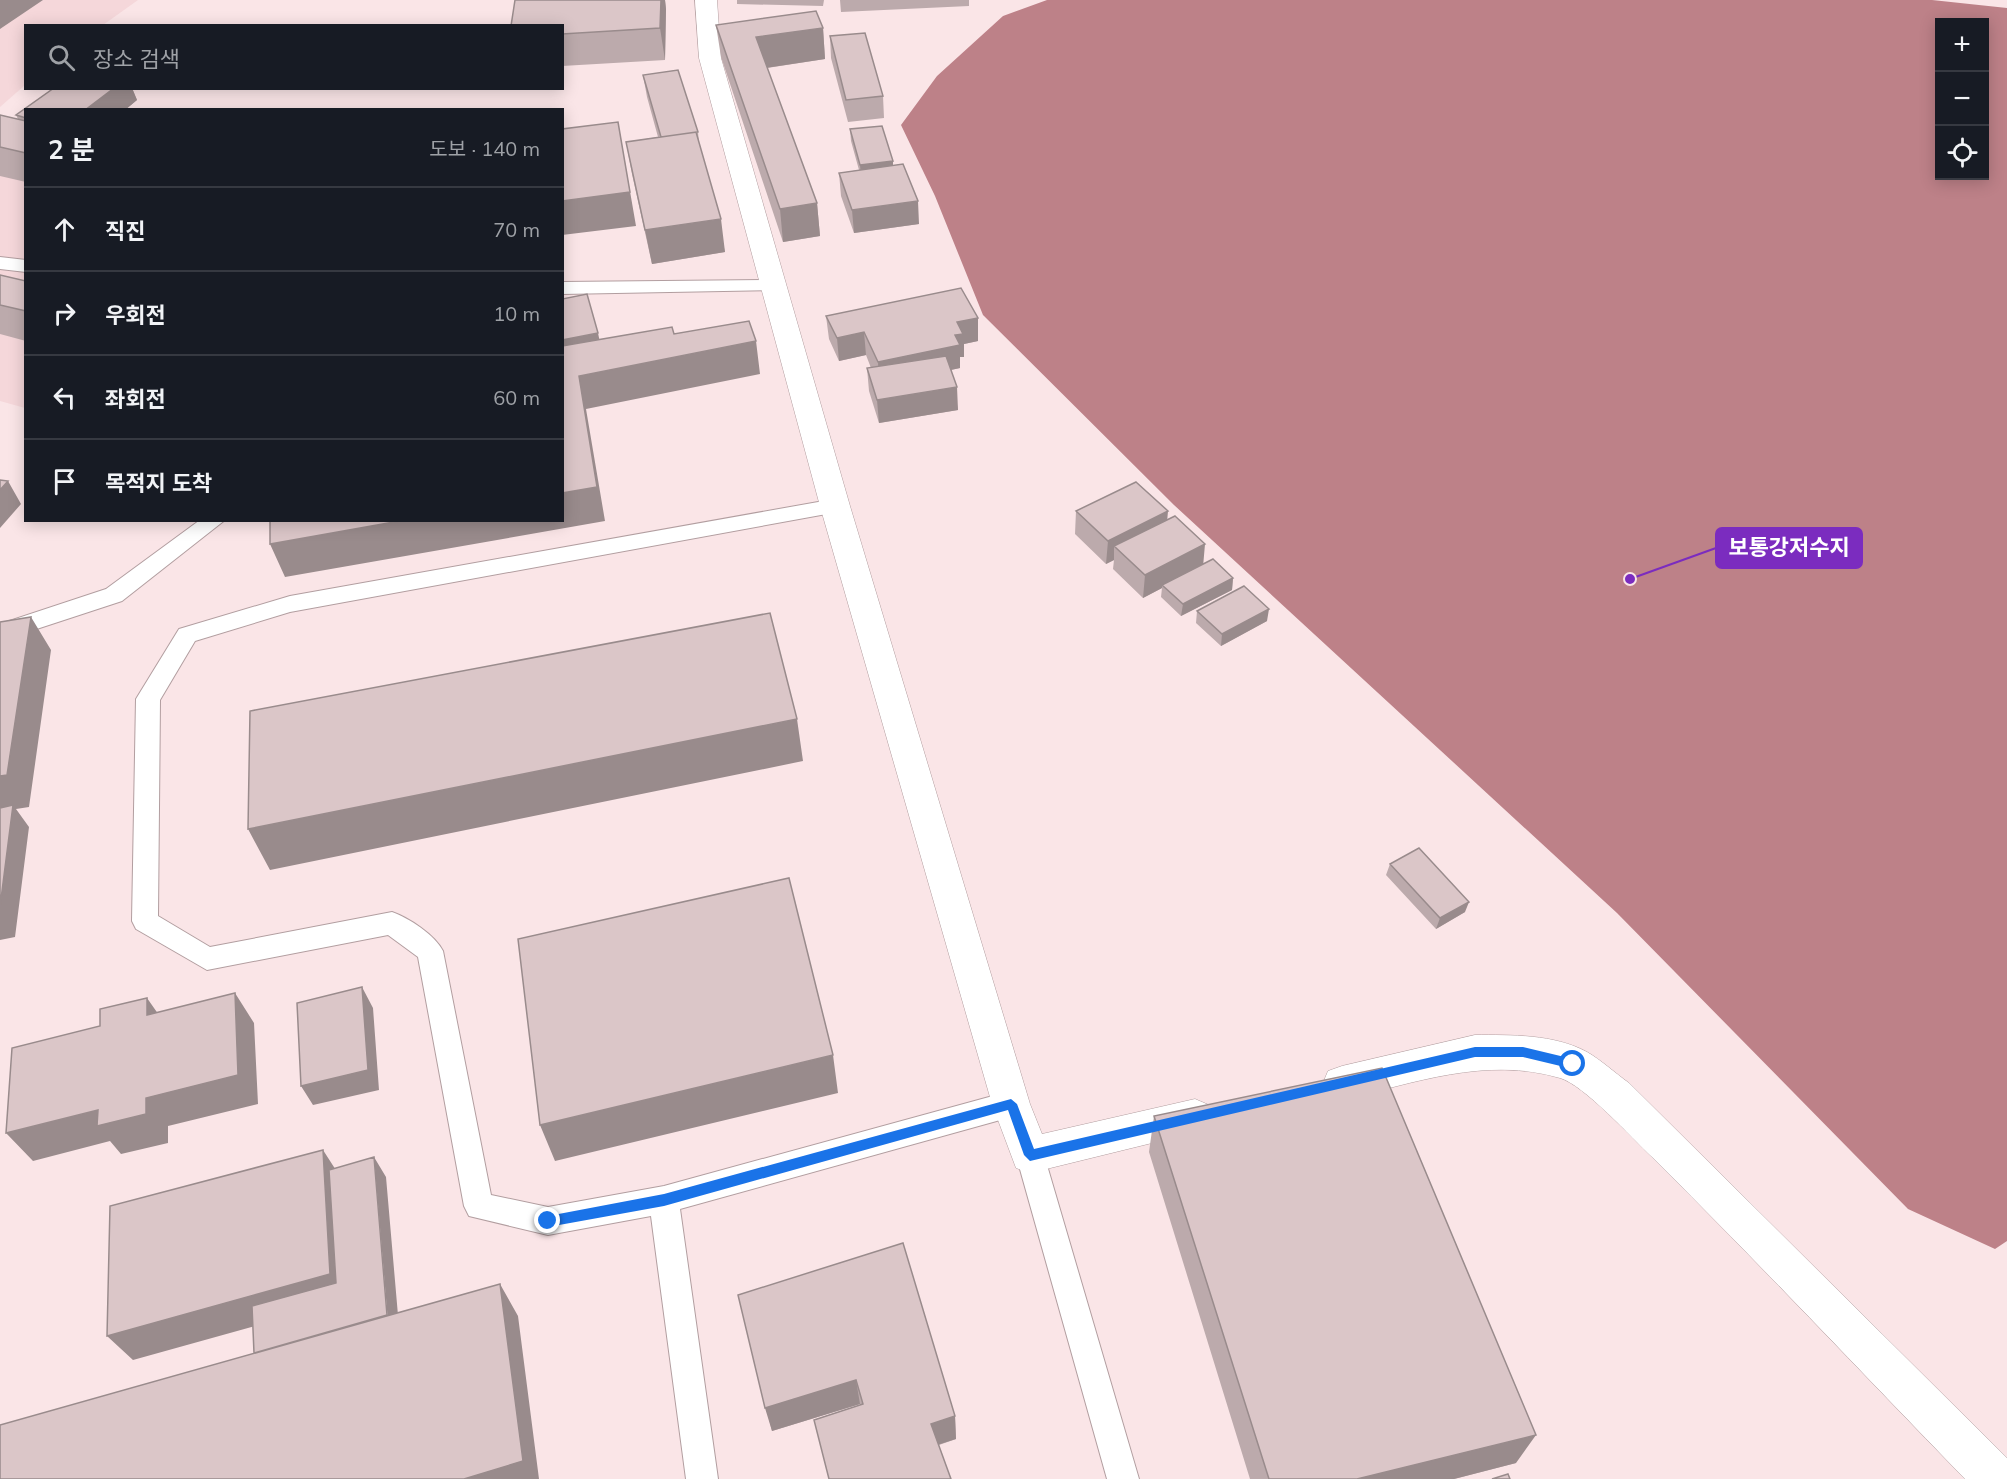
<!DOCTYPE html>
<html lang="ko">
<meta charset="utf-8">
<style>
body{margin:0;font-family:Mulish,"Noto Sans KR",sans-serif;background:#242831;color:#f1f3f6}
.controls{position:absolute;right:18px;top:18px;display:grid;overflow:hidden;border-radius:0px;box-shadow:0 3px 15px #0003}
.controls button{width:54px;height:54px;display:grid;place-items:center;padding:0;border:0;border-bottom:2px solid #363941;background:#171b24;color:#f1f3f6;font:30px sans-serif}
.stop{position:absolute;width:18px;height:18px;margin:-14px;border:4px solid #1a73e8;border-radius:50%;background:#fff}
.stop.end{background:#1a73e8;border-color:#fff;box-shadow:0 2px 6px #0008}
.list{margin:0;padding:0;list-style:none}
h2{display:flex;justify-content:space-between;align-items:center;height:78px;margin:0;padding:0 24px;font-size:26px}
h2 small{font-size:20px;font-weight:400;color:#9ea1a6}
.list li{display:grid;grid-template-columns:39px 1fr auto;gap:18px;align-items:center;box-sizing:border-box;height:84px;padding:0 24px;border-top:2px solid #363941}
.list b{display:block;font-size:22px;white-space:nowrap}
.list em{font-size:20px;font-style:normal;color:#9ea1a6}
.icon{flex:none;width:33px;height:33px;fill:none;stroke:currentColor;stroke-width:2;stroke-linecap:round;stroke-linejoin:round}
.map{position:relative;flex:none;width:2007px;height:1479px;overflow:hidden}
.search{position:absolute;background:#171b24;box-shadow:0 3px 15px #0003;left:24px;top:24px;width:540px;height:66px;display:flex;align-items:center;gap:15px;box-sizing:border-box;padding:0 21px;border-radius:0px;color:#9ea1a6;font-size:22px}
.panel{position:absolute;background:#171b24;box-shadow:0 3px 15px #0003;left:24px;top:108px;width:540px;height:414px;border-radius:0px}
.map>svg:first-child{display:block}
.built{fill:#f5d7da}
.water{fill:#bd8188;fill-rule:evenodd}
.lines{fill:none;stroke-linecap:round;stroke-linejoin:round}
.lane-casing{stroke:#b29ea0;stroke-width:2}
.secondary-casing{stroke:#b29ea0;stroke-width:1}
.lane{fill:#fff;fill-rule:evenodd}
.secondary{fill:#fff;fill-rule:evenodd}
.wall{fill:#bcaaac}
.shaded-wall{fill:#998b8c}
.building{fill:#dbc6c8;stroke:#998b8c;stroke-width:1.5}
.route{fill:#1a73e8}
.leader{fill:none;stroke:#7b2cbf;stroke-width:2}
.callout-dot{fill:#7b2cbf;stroke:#fae5e7;stroke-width:2}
.callout{fill:#7b2cbf;stroke:#7b2cbf;stroke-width:2}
.callout-label{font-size:22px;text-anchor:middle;font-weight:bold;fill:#fff}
</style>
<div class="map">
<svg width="2007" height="1479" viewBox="0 0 2007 1479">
<rect width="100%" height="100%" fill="#fae5e7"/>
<!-- built -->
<path class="built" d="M0,0H138L103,25L26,26L25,85L0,107Z
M0,144L25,150V408L0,401Z"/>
<!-- water -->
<path class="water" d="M1047,0H1932L2007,8V1241L1995,1249L1908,1209L1617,913L1174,505L983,315L935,196L901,125L937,76L1003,16ZM1940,22H1984V176H1940Z"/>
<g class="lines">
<!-- lane casing -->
<g class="lane-casing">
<path id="lane" d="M0,257L26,260V272L0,269Z
M775,280L782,282L784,286L782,290L562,294V282Z
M835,499L843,501L846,506L843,511L290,612L195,641L160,700L158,916L210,947L392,912C409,918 435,935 443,951L491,1195L548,1207L664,1186L1011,1091L1021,1095L1025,1104L1021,1113L1011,1117L680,1209L718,1479H686L651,1216L548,1235L469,1216L464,1206L418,957L388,935L207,970L136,929L132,921L136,699L179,629L290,596Z
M200,520H225L122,601L0,641V624L106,589Z
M1030,1142L1040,1146L1044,1155L1139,1479H1107L1016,1155L1020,1146Z"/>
</g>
<!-- secondary casing -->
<g class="secondary-casing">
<path id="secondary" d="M695,0H717L721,58L850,506L1030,1104L1042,1134L1195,1099L1209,1105L1214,1117L1209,1129L1030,1173L1016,1168L992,1104L820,506L699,58Z
M1475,1035C1511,1035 1554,1034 1587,1052C1601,1060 1615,1073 1629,1083L2007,1458V1479H1965C1861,1372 1758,1262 1652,1157C1632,1138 1584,1085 1560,1078C1486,1056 1414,1083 1342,1100L1328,1095L1323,1083L1328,1071L1342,1066Z"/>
</g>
<!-- lane -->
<use href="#lane" class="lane"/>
<!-- secondary -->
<use href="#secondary" class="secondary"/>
</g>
<!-- wall -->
<path class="wall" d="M515,0H665L666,9L665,60L562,66V26Z
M737,0H824L823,6L737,4Z
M840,0H969V6L841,12Z
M716,25L823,28L825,59L767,68L817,203L820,236L783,242L721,57Z
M830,36L883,96L884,118L848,122L831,58Z
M643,75L698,132L699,143L725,252L652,264L632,174L626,142L658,137L647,97Z
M54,88H132L137,100L125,110H26V182L0,176V115L18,119L16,115Z
M850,129L893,165L919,224L854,233L841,196L839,173L859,170L851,141Z
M0,275L26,281V341L0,334Z
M826,316L978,318V341L964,344V357H960V368L951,370L958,410L879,423L869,391L867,368H871L866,355L839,361L829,339Z
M1076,511L1168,520L1203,564L1233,578L1232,590L1181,616L1161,597L1162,588L1143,598L1113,569L1114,560L1106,564L1075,534Z
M1197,611L1267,621L1221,646L1196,623Z
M1390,864L1465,912L1436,929L1386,875Z
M1154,1116L1516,1463L1454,1479H1250L1149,1152Z
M738,1295L955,1416L956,1439L939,1445L860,1405V1404L772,1431Z"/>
<!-- shaded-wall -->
<path class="shaded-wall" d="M0,0H43L0,29Z
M661,0H665L666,9L665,60L660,28Z
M823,28L825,59L759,69L756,37Z
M114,88H132L137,100L125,110H85Z
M618,122L636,226L562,235V201Z
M893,161V173L861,176L860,165Z
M918,201L919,224L854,233L852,210Z
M817,203L820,236L783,242L780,209Z
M721,219L725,252L652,264L645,230Z
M978,318V341L964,344V357H960V368L879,385L878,362L957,322Z
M864,332L866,355L839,361L837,338Z
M598,333L605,367L562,375V340Z
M756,341L760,374L586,409L605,521L285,577L270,544L405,520H562V493L579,376Z
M957,387L958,410L879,423L877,400Z
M8,481L21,504L0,528V490Z
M1168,511L1166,534L1114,546V560L1106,564L1108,541Z
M1205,544L1203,567L1162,585V588L1143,598L1145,575Z
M1233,578L1232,590L1181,616L1183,604Z
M1269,609L1267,621L1221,646L1222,634Z
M31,617L51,650L29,807L16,809L29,827L15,937L0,940V776Z
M797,719L803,761L270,870L248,829Z
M1469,902L1465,912L1436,929L1440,918Z
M362,987L373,1008L379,1090L313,1105L301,1086Z
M235,993L254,1023L258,1104L168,1126V1143L121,1154L110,1141L33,1161L6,1133L146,1098Z
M147,998L168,1028L147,1015Z
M833,1055L838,1093L555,1161L540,1125Z
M323,1150L341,1178L349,1300L133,1360L107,1336Z
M374,1157L386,1177L401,1350L389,1333Z
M500,1284L518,1316L539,1479H464Z
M856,1380L860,1404L772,1431L765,1408Z
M955,1416L956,1439L934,1446L931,1424Z
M1536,1435L1516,1463L1454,1479H1357Z"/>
<!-- building -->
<path class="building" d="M515,0H661L660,28L562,34V26H511Z
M816,11L823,28L756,37L817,203L780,209L716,25Z
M865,33L883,96L846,100L830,36Z
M678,70L698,132L661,137L643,75Z
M54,88H114L85,110H26V118L16,115Z
M0,115L26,121V153L0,147Z
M618,122L630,192L562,201V129Z
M882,126L893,161L860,165L850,129Z
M696,132L721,219L645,230L626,142Z
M903,164L918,201L852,210L839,173Z
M0,275L26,281V311L0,305Z
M961,288L978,318L957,322L963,334L955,335L960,345L878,362L864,332L837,338L826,316Z
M587,294L598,333L562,340V299Z
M749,321L756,341L579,376L597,487L562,493V346L672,327L674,334Z
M946,356L957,387L877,400L867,368Z
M0,480L8,481L0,490Z
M1136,482L1168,511L1108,541L1076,511Z
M1175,516L1205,544L1145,575L1114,546Z
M270,520H405L270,544Z
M1213,559L1233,578L1183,604L1162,585Z
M1244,586L1269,609L1222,634L1197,611Z
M770,613L797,719L248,829L250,711Z
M31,617L7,775L0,776V622Z
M13,805L0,907V808Z
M1419,848L1469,902L1440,918L1390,864Z
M789,878L833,1055L540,1125L518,939Z
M362,987L368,1070L301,1086L297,1003Z
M235,993L238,1075L146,1098V1114L97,1126L98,1110L6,1133L12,1048L100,1026V1009L147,998V1015Z
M1382,1068L1536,1435L1357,1479H1269L1154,1116Z
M323,1150L330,1274L107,1336L110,1206Z
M374,1157L387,1315L254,1353L252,1306L336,1283L329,1170Z
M903,1243L955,1416L931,1424L951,1479H829L814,1420L863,1404L856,1380L765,1408L738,1295Z
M500,1284L523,1461L464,1479H0V1425Z
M1508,1474L1510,1479H1492Z"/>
<!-- route -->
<path class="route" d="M1475,1047H1523L1573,1059L1578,1064L1573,1069L1523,1057H1475L1030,1161L1024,1155L1008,1110L664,1206L548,1227L542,1221L548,1216L664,1194L1011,1099L1017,1104L1034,1149Z"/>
<!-- callouts -->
<path class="leader" d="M1630 579L1716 548"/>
<circle class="callout-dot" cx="1630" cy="579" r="6"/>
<rect class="callout" x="1716" y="528" width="146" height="40" rx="6"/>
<g class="callout-label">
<text x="1789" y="555">보통강저수지</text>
</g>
</svg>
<div class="controls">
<button>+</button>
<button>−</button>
<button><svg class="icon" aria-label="locate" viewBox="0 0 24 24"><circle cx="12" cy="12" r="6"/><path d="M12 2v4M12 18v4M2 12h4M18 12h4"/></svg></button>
</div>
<div class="stop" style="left:1573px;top:1064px"></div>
<div class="stop end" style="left:548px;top:1221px"></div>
<div class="search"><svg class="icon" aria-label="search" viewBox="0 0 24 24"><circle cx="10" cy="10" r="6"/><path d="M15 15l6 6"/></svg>장소 검색</div>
<section class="panel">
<h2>2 분<small>도보 · 140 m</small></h2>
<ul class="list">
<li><svg class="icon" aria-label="ahead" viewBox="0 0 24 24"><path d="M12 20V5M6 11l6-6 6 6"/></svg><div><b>직진</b></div><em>70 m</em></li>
<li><svg class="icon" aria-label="right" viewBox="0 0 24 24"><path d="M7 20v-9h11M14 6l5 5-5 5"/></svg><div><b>우회전</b></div><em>10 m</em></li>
<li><svg class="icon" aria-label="left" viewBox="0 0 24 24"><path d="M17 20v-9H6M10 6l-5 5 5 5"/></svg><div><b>좌회전</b></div><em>60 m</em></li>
<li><svg class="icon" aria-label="arrive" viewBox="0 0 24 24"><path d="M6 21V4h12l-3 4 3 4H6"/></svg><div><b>목적지 도착</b></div></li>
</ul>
</section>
</div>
